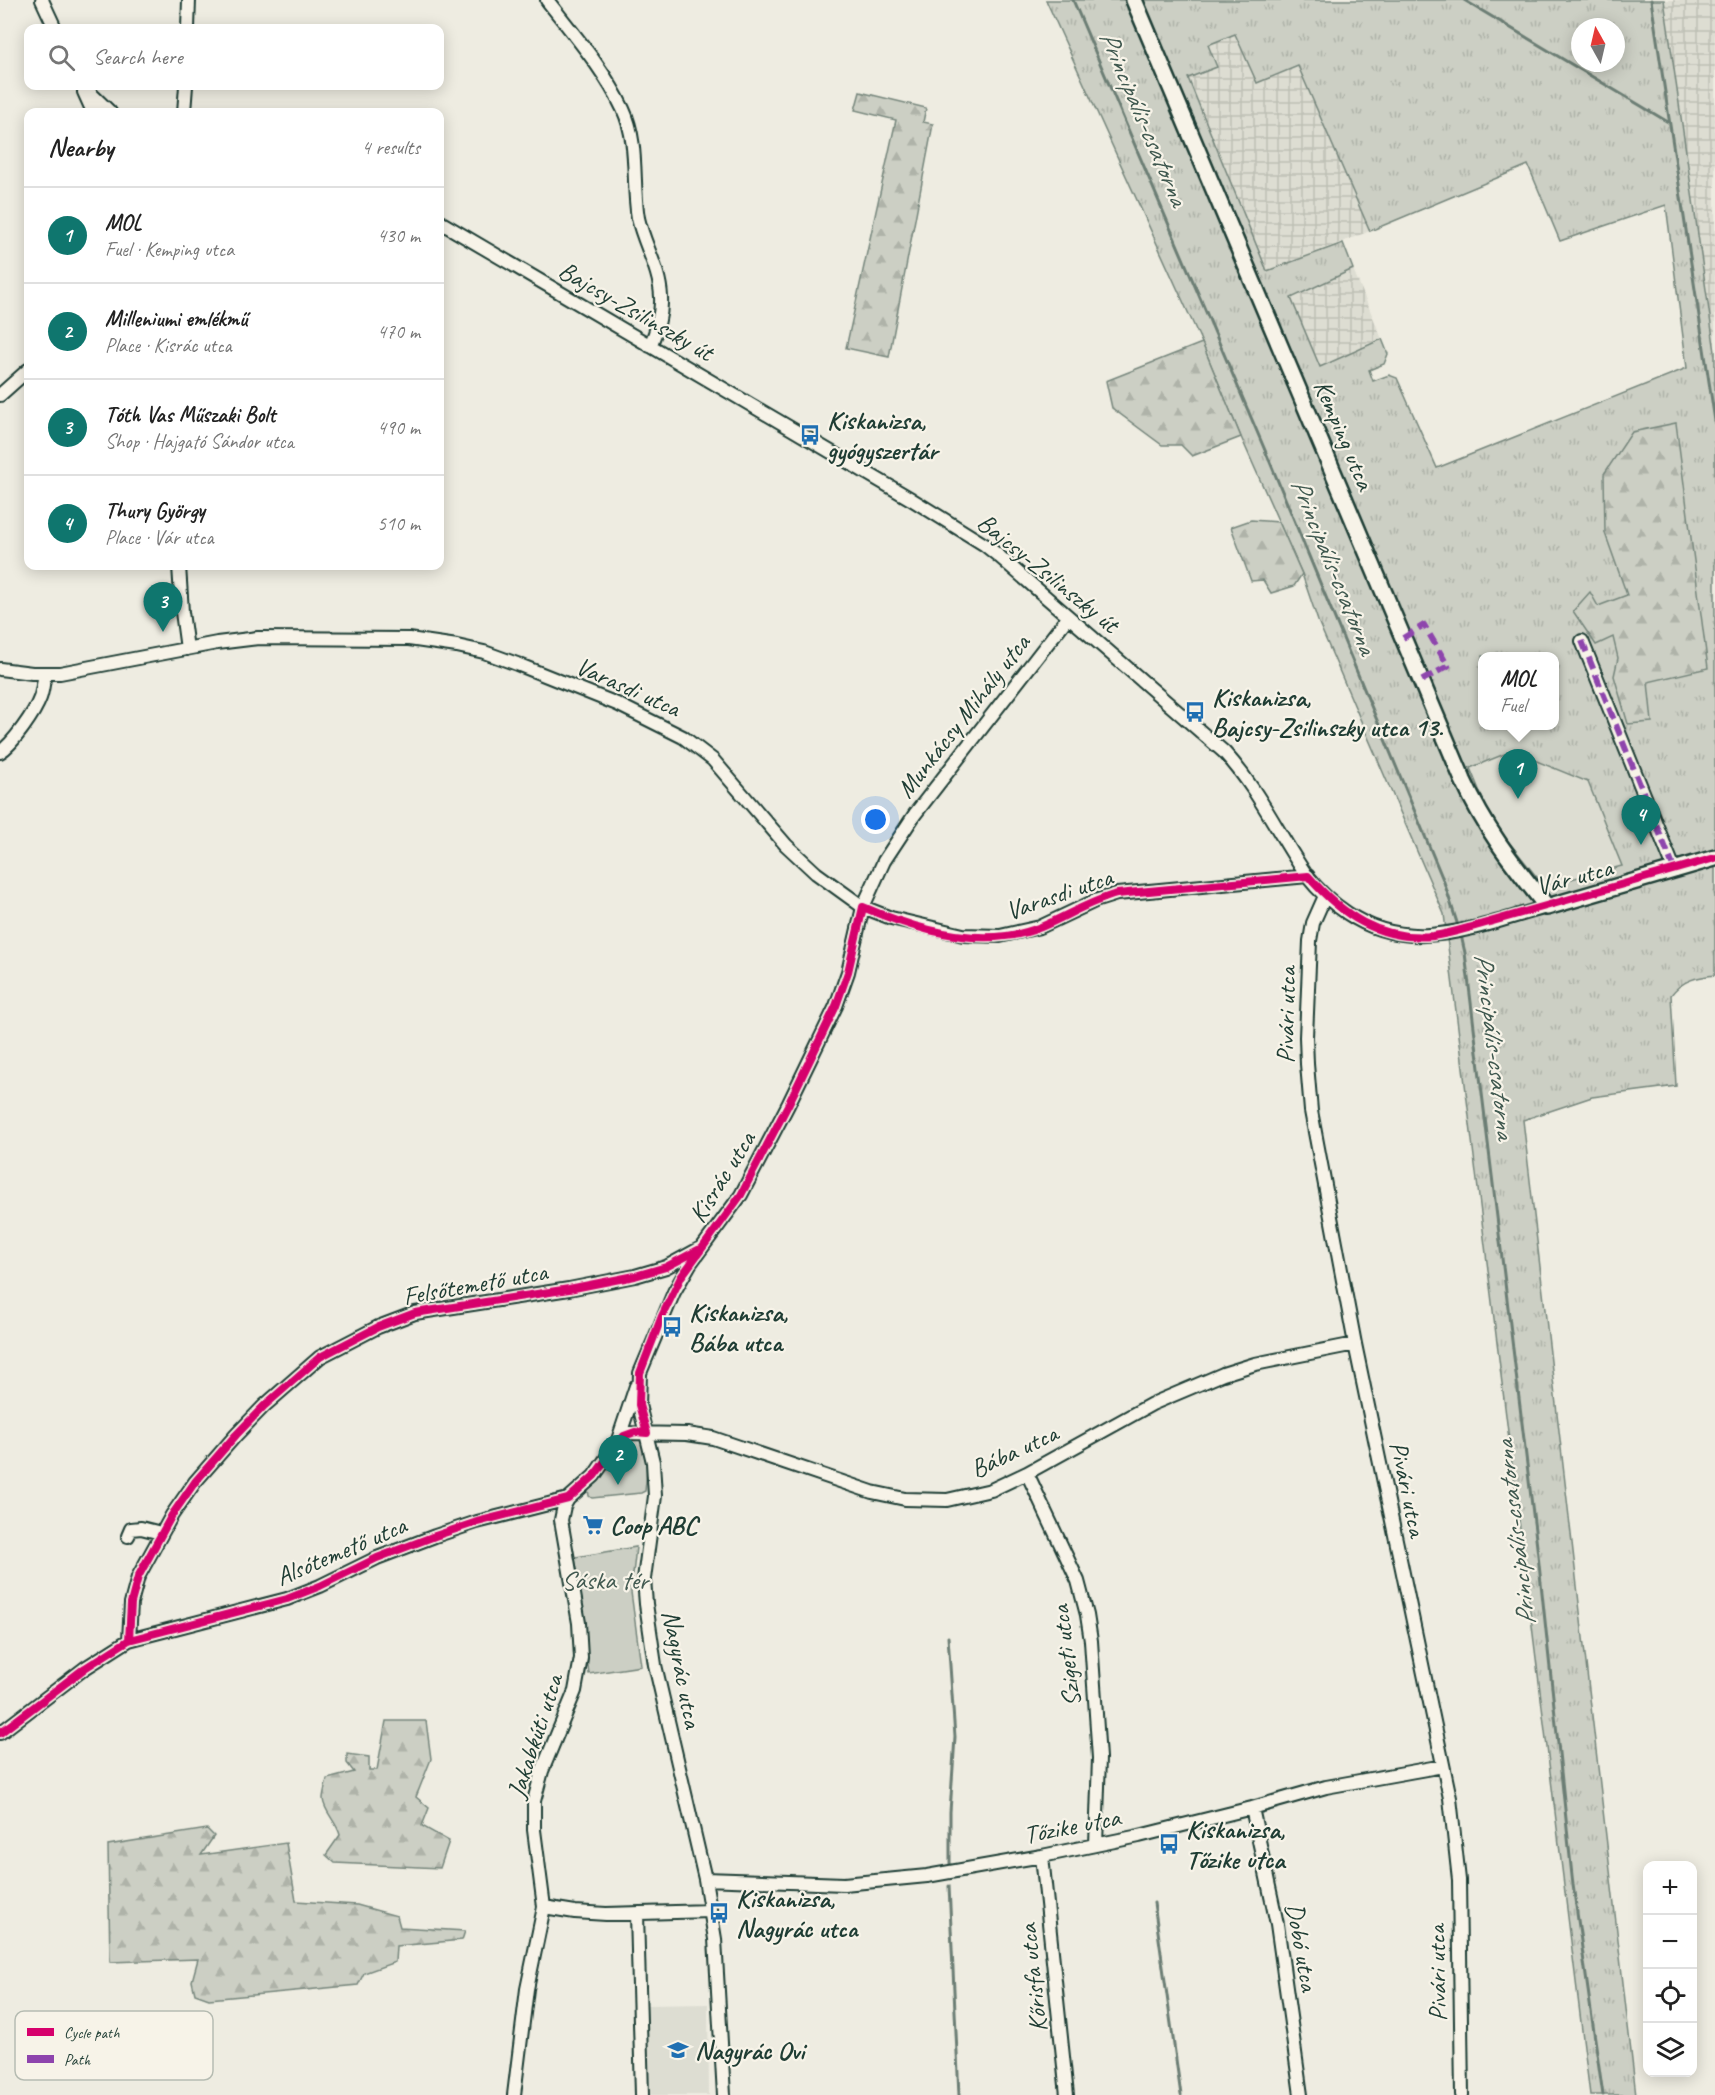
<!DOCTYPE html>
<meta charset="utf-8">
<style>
body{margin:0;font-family:Caveat,sans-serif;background:#f2f2f2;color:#222}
.controls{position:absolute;right:18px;bottom:18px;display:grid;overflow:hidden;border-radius:12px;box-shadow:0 3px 15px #0003}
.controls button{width:54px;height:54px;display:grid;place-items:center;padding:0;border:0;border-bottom:2px solid #e0e0e0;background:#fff;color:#222;font:30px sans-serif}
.compass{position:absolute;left:1571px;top:18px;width:54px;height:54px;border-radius:50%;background:#fff;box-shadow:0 3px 15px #0003;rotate:352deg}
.you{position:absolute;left:876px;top:820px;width:21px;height:21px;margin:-15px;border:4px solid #fff;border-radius:50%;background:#1a73e8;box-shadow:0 0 0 9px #1a73e833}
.badge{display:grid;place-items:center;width:39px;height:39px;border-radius:50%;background:#0f766e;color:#fff;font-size:20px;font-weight:700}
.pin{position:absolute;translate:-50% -50px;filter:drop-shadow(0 2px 3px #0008)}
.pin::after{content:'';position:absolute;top:32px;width:21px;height:18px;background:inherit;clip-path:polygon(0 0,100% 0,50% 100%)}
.popup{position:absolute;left:1478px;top:652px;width:81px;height:78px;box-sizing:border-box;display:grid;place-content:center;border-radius:12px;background:#fff;filter:drop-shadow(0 2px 4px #0005);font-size:20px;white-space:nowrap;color:#767676}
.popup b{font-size:22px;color:#222}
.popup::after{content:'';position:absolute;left:50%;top:100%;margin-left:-12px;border:12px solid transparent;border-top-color:#fff}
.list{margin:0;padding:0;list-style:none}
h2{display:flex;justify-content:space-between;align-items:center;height:78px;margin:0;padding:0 24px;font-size:26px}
h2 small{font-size:20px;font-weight:400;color:#767676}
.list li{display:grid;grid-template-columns:39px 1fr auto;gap:18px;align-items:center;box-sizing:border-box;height:96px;padding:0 24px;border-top:2px solid #e0e0e0}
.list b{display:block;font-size:22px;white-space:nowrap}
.list p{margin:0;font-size:20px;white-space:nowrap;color:#767676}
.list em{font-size:20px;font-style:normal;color:#767676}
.icon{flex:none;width:33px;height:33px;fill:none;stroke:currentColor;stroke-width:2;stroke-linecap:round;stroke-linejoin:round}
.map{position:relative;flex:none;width:1715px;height:2095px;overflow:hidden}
.search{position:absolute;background:#fff;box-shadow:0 3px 15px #0003;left:24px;top:24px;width:420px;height:66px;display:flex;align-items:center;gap:15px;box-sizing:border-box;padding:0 21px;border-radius:12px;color:#767676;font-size:22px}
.panel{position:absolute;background:#fff;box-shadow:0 3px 15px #0003;left:24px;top:108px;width:420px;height:462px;border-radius:12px}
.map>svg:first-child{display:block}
.built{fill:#ddddd2}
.industrial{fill:url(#industrial-grid)}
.grass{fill:url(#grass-tufts);stroke:#76867c;stroke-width:1.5;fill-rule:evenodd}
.forest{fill:url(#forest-firs);stroke:#76867c;stroke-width:1.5}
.park{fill:#cccfc4;stroke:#76867c;stroke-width:1.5}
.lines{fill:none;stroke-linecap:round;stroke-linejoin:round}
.stream{stroke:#6c7e74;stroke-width:3}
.minor-casing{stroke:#1f3d34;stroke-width:16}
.major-casing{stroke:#1f3d34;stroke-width:20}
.minor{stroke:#f7f3e8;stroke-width:12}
.major{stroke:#f7f3e8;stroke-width:15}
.quiet{stroke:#8e44ad;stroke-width:6;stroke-dasharray:12 6;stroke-linecap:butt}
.cycleway-casing{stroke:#f7f3e8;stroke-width:11}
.cycleway{stroke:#d6006c;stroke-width:8}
.labels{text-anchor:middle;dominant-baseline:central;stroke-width:4.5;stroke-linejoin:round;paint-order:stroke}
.street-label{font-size:26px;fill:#1f3d34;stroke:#f7f3e8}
.poi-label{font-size:26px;font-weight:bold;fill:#1f3d34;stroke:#f7f3e8;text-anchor:start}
.park-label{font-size:26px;fill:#425a51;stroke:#f7f3e8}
.water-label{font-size:27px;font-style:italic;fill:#3f584f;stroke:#f7f3e8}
.key{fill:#f7f3e8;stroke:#b6bcb2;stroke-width:1.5}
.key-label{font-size:16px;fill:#1f3d34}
</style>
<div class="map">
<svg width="1715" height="2095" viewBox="0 0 1715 2095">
<defs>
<pattern id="industrial-grid" width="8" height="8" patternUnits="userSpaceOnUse" patternTransform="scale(1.5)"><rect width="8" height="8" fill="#ddddd2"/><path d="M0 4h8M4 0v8" fill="none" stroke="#bdbfb5"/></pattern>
<pattern id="grass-tufts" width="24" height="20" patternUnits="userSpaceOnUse" patternTransform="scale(1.5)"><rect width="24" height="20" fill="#cccfc4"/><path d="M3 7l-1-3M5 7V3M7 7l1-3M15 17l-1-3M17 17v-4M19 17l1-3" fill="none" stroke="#afb3a9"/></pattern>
<pattern id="forest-firs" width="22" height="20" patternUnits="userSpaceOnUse" patternTransform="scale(1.5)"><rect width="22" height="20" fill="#cccfc4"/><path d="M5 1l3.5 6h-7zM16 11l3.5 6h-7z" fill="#afb3a9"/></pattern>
</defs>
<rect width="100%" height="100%" fill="#eeece1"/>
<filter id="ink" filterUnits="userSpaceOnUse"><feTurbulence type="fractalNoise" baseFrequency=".0167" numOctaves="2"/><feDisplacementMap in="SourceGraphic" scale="12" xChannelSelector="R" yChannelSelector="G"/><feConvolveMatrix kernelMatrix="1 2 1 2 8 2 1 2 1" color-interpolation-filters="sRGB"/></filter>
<g filter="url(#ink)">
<!-- built -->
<path class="built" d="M1512,751L1588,782L1622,866L1544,886L1492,821L1470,768Z
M708,2004L709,2095H647V2005Z"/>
<!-- industrial -->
<path class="industrial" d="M1664,0H1715V352Z
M1235,34L1298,66L1370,231L1267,271L1188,77L1216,67L1207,45Z
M1353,269L1382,339L1320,367L1290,298Z"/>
<!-- grass -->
<path class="grass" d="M1046,0H1664L1715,352V975C1697,977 1682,980 1671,995L1676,1086L1592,1097L1523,1120L1636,2095H1590L1444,914L1318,621L1302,574L1241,437L1202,343ZM1580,27H1616V63H1580ZM1235,34L1257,83L1298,66L1370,231L1528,165L1560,241L1666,205L1687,368L1437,468L1397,378L1389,375L1373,381L1369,370L1384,364L1388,354L1382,339L1320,367L1291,298L1353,269L1343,243L1267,271L1188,78L1217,67L1208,45ZM1482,656H1554V726H1482ZM1512,751L1588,782L1622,866L1544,886L1492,821L1470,768Z"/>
<!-- forest -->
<path class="forest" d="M860,92L926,108L923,122L933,124L889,357L846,348L896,120L855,110Z
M1202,343L1241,437L1192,456L1181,445H1162L1112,408L1106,381Z
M1676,423L1708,668L1648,682L1652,722L1628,724L1614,676L1618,658L1613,637L1596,645L1573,611L1590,592L1598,606L1627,595L1605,533L1604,474L1632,432Z
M1251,520L1279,522L1302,574L1294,586L1271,593L1263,580L1251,581L1231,527Z
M386,1721H426L431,1759L416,1797L429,1808L422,1826L449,1841L440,1868L335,1863L326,1855L340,1835C337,1822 324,1812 323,1799C323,1793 326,1785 327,1779L354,1772L347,1763V1754L369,1757V1770H377Z
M207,1829L214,1836L201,1855L286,1843L296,1901L357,1905L397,1916L400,1927L465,1931L462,1940L396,1946L395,1962L364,1973L358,1985L209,1999L195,1994L192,1981L198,1959L110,1962L108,1845Z"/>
<!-- park -->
<path class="park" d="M635,1438L642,1441C647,1457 647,1476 645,1491L641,1493L592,1498L589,1496L588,1489C598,1475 618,1441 635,1438Z
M636,1547L631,1592L641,1666L589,1674L575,1557Z"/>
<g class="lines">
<!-- stream -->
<path class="stream" d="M1073,0L1270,462L1444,882L1459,929
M1464,0L1668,122
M1651,0L1715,421
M1461,935L1465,953L1538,1555L1573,1885L1603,2095
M948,1637L955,1737L950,1812V1864
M949,1886L959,2095
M1154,1903L1181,2095"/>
<!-- minor casing -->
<g class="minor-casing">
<path id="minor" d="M42,0L55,28
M547,0C574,35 604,69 623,109C639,143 632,183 638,218C644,245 660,269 661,297C662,315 657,330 650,346
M188,28L189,0
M83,86L110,112
M84,92L93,112
M184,112L186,86
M440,222L911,499L985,545L1000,557L1224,752C1259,790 1278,834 1307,876C1318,890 1332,903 1347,913C1412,957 1479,925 1547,907
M0,395L28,370
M179,566L182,612L187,649
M1582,641L1675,871
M0,669L32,673H60L217,643L258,638L409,639L457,646L484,652L517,664L617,704L683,737L713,760L786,845L816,873L863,907L891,918L963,935L1000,936L1040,927L1095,901L1117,894L1308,876
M0,752C13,744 35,712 40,698C43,690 43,682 45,674
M1325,896L1313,923L1310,941L1306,1037L1307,1064L1311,1111L1355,1344L1450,1798L1459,1880L1462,2095
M617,1443L636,1386
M1027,1473L1078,1581L1087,1615L1091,1641L1099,1758L1096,1845
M128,1536L131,1529L141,1528L161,1533
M129,1640L131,1603L138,1577L172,1515L195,1482L236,1435L264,1406L320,1357L378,1327L415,1313L569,1289L635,1276L666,1267L699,1249
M0,1733L85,1668L129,1640L287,1599L320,1586L377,1558L435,1536L477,1522L568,1499
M1252,1808L1277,1924L1301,2095
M1042,1856L1067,2095
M705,1879L844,1884L927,1876L1042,1856L1139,1836L1252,1808L1326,1787L1443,1766
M544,1907L575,1912L606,1914L710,1911
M637,1914L642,2095
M514,2095L527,1989L544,1907L534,1830V1801L542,1771L575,1691L581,1658L579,1623L561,1520L564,1506L568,1499L594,1476L616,1444L629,1433L687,1434L713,1438L872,1492L905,1499L947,1500L991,1490L1027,1473L1152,1404L1223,1374L1255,1364L1355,1344
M724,2095L715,1939L705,1879L655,1665L646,1604L644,1579L655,1496L653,1462L639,1405L640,1373L674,1292L690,1264L741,1195L788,1105L836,1006L848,972L863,907L884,861L915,814L1068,617"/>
</g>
<!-- major casing -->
<g class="major-casing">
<path id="major" d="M1134,0L1463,780C1486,831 1513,864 1547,907L1715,858"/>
</g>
<!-- minor -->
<use href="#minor" class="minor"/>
<!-- major -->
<use href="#major" class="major"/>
<!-- quiet -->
<path class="quiet" d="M1403,638L1424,625L1448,666L1421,681
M1582,641L1675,871"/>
<!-- cycleway casing -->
<g class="cycleway-casing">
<path id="cycleway" d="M129,1640L131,1603L138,1577L172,1515L195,1482L236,1435L264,1406L320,1357L378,1327L415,1313L569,1289L635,1276L666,1267L698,1250
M0,1733L85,1668L129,1640L287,1599L320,1586L377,1558L435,1536L477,1522L568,1499L594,1476L624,1436L635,1432L647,1433L639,1405L640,1373L662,1316L681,1277L741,1195L788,1105L836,1006L848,972L863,907C916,930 986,950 1041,927C1067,916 1090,901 1117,894L1308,876C1342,915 1379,941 1433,936C1449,934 1464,929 1479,925L1715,858"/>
</g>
<!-- cycleway -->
<use href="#cycleway" class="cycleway"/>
</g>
</g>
<!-- icons -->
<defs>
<g id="bus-bare" transform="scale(1.62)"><path d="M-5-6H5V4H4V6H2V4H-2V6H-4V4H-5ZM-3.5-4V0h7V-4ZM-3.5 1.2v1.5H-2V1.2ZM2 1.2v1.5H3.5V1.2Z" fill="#1f6fb2" stroke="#f7f3e8" stroke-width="2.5" paint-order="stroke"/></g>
<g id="supermarket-bare" transform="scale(1.62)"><path d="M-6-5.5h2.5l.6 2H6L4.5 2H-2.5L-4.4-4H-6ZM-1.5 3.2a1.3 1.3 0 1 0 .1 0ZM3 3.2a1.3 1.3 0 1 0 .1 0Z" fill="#1f6fb2" stroke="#f7f3e8" stroke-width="2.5" paint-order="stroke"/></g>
<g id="school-bare" transform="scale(1.62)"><path d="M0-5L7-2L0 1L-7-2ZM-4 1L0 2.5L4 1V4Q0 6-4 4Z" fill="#1f6fb2" stroke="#f7f3e8" stroke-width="2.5" paint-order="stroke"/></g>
</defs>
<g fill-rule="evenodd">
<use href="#bus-bare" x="810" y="435"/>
<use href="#bus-bare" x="1195" y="712"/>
<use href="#bus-bare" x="672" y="1327"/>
<use href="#supermarket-bare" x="593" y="1525"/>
<use href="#bus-bare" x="1169" y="1844"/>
<use href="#bus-bare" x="719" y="1913"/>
<use href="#school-bare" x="678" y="2050"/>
</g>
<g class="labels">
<!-- street labels -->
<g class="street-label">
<text transform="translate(636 311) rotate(30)">Bajcsy-Zsilinszky út</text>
<text transform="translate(1344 435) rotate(67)">Kemping utca</text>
<text transform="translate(1048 573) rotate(39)">Bajcsy-Zsilinszky út</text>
<text transform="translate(628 687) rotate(24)">Varasdi utca</text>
<text transform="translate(963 716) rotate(-52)">Munkácsy Mihály utca</text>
<text transform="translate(1574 877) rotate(-15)">Vár utca</text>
<text transform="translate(1059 894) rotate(-19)">Varasdi utca</text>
<text transform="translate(1286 1015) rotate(-89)">Pivári utca</text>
<text transform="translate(722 1177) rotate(-58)">Kisrác utca</text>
<text transform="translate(475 1284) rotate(-10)">Felsőtemető utca</text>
<text transform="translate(1014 1451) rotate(-25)">Bába utca</text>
<text transform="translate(1408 1489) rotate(78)">Pivári utca</text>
<text transform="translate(341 1551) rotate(-23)">Alsótemető utca</text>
<text transform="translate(1066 1656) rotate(-97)">Szigeti utca</text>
<text transform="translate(682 1669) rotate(79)">Nagyrác utca</text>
<text transform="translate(535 1736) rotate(-72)">Jakabkúti utca</text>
<text transform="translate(1072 1826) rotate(-11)">Tőzike utca</text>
<text transform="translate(1302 1947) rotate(80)">Dobó utca</text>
<text transform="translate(1437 1973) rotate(-91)">Pivári utca</text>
<text transform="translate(1033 1978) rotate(-96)">Kőrisfa utca</text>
</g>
<!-- poi labels -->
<g class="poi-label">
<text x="827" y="420">Kiskanizsa,<tspan x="827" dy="30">gyógyszertár</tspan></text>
<text x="1212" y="697">Kiskanizsa,<tspan x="1212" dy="30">Bajcsy-Zsilinszky utca 13.</tspan></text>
<text x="689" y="1312">Kiskanizsa,<tspan x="689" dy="30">Bába utca</tspan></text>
<text x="610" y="1525">Coop ABC</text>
<text x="1186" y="1829">Kiskanizsa,<tspan x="1186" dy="30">Tőzike utca</tspan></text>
<text x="736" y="1898">Kiskanizsa,<tspan x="736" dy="30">Nagyrác utca</tspan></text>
<text x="695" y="2050">Nagyrác Ovi</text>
</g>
<!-- park labels -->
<g class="park-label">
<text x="605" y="1580">Sáska tér</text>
</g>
<!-- water labels -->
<g class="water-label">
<text transform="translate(1144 118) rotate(67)">Principális-csatorna</text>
<text transform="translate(1334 566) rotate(68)">Principális-csatorna</text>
<text transform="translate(1495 1046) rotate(83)">Principális-csatorna</text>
<text transform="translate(1515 1533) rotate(-97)">Principális-csatorna</text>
</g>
</g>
<!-- legend -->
<rect x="15" y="2011" width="198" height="69" rx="9" class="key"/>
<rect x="27" y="2028" width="27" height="8" fill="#d6006c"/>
<rect x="27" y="2055" width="27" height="8" fill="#8e44ad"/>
<g class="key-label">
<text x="64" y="2038">Cycle path</text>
<text x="64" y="2065">Path</text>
</g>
</svg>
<div class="controls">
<button>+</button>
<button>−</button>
<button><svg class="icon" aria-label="locate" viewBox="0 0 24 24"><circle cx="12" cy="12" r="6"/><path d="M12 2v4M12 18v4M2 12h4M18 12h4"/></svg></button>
<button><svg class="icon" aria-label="layers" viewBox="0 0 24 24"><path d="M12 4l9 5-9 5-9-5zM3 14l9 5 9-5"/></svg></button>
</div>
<svg class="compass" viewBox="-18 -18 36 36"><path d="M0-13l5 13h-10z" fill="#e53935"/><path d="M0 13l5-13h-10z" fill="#767676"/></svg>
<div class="you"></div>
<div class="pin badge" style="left:1518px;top:799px">1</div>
<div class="popup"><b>MOL</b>Fuel</div>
<div class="pin badge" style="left:618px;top:1485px">2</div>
<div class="pin badge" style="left:163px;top:632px">3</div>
<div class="pin badge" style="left:1641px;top:845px">4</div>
<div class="search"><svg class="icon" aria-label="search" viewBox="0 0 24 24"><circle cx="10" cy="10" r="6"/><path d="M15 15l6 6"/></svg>Search here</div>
<section class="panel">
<h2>Nearby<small>4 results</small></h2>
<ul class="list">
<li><span class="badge">1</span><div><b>MOL</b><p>Fuel · Kemping utca</p></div><em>430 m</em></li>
<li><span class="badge">2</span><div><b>Milleniumi emlékmű</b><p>Place · Kisrác utca</p></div><em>470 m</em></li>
<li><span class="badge">3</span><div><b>Tóth Vas Műszaki Bolt</b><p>Shop · Hajgató Sándor utca</p></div><em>490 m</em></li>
<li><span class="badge">4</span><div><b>Thury György</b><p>Place · Vár utca</p></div><em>510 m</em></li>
</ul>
</section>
</div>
